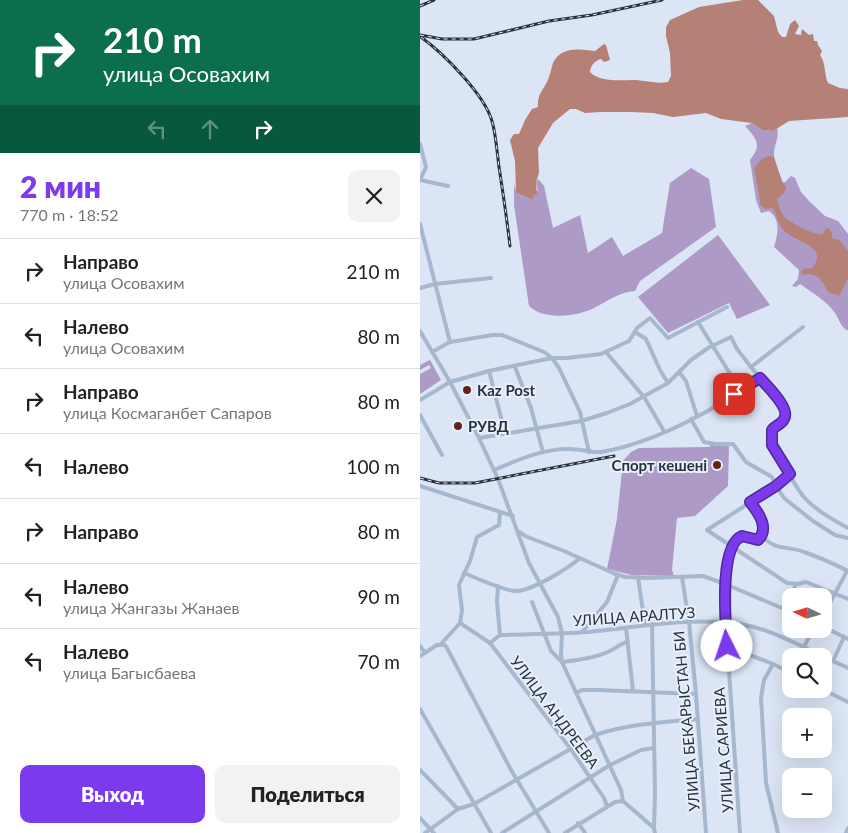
<!DOCTYPE html>
<html lang="ru">
<head>
<meta charset="utf-8">
<style>
	:root { --surface:#fff; --page:#f2f2f2; --text:#222; --muted:#767676; --line:#e0e0e0; --accent:#7c3aed }
	body { margin:0; font-family:Lato,sans-serif; background:var(--page); color:var(--text); height:100vh; display:flex; flex-direction:column; font-size:19px; white-space:nowrap }
	* { box-sizing:border-box; margin:0 }
	p { font-size:16px; color:var(--muted) }
	.icon { flex:none; width:28px; height:28px; fill:none; stroke:currentColor; stroke-width:2; stroke-linecap:round; stroke-linejoin:round }
	.map { position:relative; flex:1; overflow:hidden }
	.side { display:flex; flex-direction:column; background:var(--surface); width:420px }
	.side>* { flex:none }
	.banner { background:#0b6e4f; color:#fff; overflow:hidden }
	.needle { width:32px; rotate:275deg }
	.tools { position:absolute; left:362px; top:588px; display:grid; gap:10px }
	.tools a { display:grid; place-items:center; width:50px; height:50px; border-radius:10px; background:var(--surface); box-shadow:0 5px 20px #0002; font-size:25px }
	.pin { position:absolute; display:grid; place-items:center; width:42px; height:42px; color:#fff; margin:-21px; border-radius:10px; box-shadow:0 2px 8px #0006 }
	.me { position:absolute; width:55px; margin:-28px; rotate:356deg; stroke-linejoin:round; filter:drop-shadow(0 0 4px #0008) }
	.turn { display:flex; align-items:center; gap:18px; height:105px; padding:0 20px; font-size:22px }
	.turn .icon { width:65px; height:65px; stroke-width:2.5 }
	.turn b { display:block; font-size:35px; line-height:42px }
	.lanes { display:flex; align-items:center; height:48px; padding:0 20px; background:#0003; justify-content:center; gap:25px; direction:ltr }
	.lanes .off { opacity:.35 }
	.round { display:grid; place-items:center; flex:none; width:52px; height:52px; border-radius:10px; background:var(--page) }
	.overview { display:flex; align-items:center; justify-content:space-between; height:85px; padding:0 20px }
	h1 { font-size:30px; font-weight:800; line-height:38px; color:var(--accent) }
	.action { display:flex; gap:10px; margin-top:auto; padding:10px 20px }
	.action a { flex:1; height:58px; border-radius:10px; background:var(--accent); color:#fff; font-size:20px; font-weight:800; line-height:58px; text-align:center }
	.action a+a { background:var(--page); color:var(--text) }
	ul { padding:0; list-style:none }
	li { display:flex; align-items:center; gap:15px; height:65px; padding:0 20px; border-top:1px solid var(--line) }
	li div { flex:1 }
	li b { display:block; font-size:19px }
	li em { font-style:normal }
	main { display:flex; flex:1; min-height:0 }
	.map>svg:first-child { display:block }
	.green { fill:#ad9ac6 }
	.water { fill:#b58177 }
	.lines { fill:none; stroke-linecap:round; stroke-linejoin:round }
	.minor { stroke:#a6b7ce; stroke-width:4 }
	.rail-casing { stroke:#28323a; stroke-width:3 }
	.rail { stroke:#e9effc; stroke-width:1; stroke-dasharray:4; stroke-linecap:butt }
	.route-casing { stroke:#51269a; stroke-width:12 }
	.route { stroke:#7c3aed; stroke-width:9 }
	.poi-dot { fill:#602518; stroke:#e9effc; stroke-width:2 }
	.labels { text-anchor:middle; dominant-baseline:central; stroke-width:4; stroke-linejoin:round; paint-order:stroke }
	.poi-label { font-size:15px; font-weight:bold; fill:#28323a; stroke:#e9effc; text-anchor:start }
	.street-label { font-size:15px; fill:#28323a; stroke:#e9effc }
</style>
</head>
<body>
<main>
<section class="side">
<div class="banner">
<div class="turn"><svg class="icon" aria-label="right" viewBox="0 0 24 24"><path d="M7 20v-9h11M14 6l5 5-5 5"/></svg><div><b>210 m</b>улица Осовахим</div></div>
<div class="lanes"><svg class="icon off" aria-label="left" viewBox="0 0 24 24"><path d="M17 20v-9H6M10 6l-5 5 5 5"/></svg><svg class="icon off" aria-label="ahead" viewBox="0 0 24 24"><path d="M12 20V5M6 11l6-6 6 6"/></svg><svg class="icon" aria-label="right" viewBox="0 0 24 24"><path d="M7 20v-9h11M14 6l5 5-5 5"/></svg></div>
</div>
<div class="overview"><div><h1>2 мин</h1><p>770 m · 18:52</p></div><a class="round"><svg class="icon" aria-label="close" viewBox="0 0 24 24"><path d="M6 6l12 12M18 6L6 18"/></svg></a></div>
<ul>
<li><svg class="icon" aria-label="right" viewBox="0 0 24 24"><path d="M7 20v-9h11M14 6l5 5-5 5"/></svg><div><b>Направо</b><p>улица Осовахим</p></div><em>210 m</em></li>
<li><svg class="icon" aria-label="left" viewBox="0 0 24 24"><path d="M17 20v-9H6M10 6l-5 5 5 5"/></svg><div><b>Налево</b><p>улица Осовахим</p></div><em>80 m</em></li>
<li><svg class="icon" aria-label="right" viewBox="0 0 24 24"><path d="M7 20v-9h11M14 6l5 5-5 5"/></svg><div><b>Направо</b><p>улица Космаганбет Сапаров</p></div><em>80 m</em></li>
<li><svg class="icon" aria-label="left" viewBox="0 0 24 24"><path d="M17 20v-9H6M10 6l-5 5 5 5"/></svg><div><b>Налево</b></div><em>100 m</em></li>
<li><svg class="icon" aria-label="right" viewBox="0 0 24 24"><path d="M7 20v-9h11M14 6l5 5-5 5"/></svg><div><b>Направо</b></div><em>80 m</em></li>
<li><svg class="icon" aria-label="left" viewBox="0 0 24 24"><path d="M17 20v-9H6M10 6l-5 5 5 5"/></svg><div><b>Налево</b><p>улица Жангазы Жанаев</p></div><em>90 m</em></li>
<li><svg class="icon" aria-label="left" viewBox="0 0 24 24"><path d="M17 20v-9H6M10 6l-5 5 5 5"/></svg><div><b>Налево</b><p>улица Багысбаева</p></div><em>70 m</em></li>
</ul>
<div class="action"><a>Выход</a><a>Поделиться</a></div>
</section>
<div class="map">
<svg width="428" height="833" viewBox="0 0 428 833">
	<rect width="100%" height="100%" fill="#dce5f5"/>
	<!-- green -->
	<g class="green">
		<path d="M332 123 342 130 353 131 357 128C360 138 353 146 354 157 355 165 360 174 362 181L364 183 371 176 375 178 381 192 389 201 405 216 418 221 428 234V330H426C420 325 419 319 415 313 407 301 391 292 380 284L376 287 372 286 378 279 379 270 354 247C358 235 361 219 349 211L341 213 336 200 330 160C342 145 337 139 325 126Z"/>
		<path d="M271 168 289 179 296 227 220 281 215 291C199 292 186 302 172 309 153 317 124 320 109 306L94 205V184C97 197 102 197 114 195L118 190 116 182 118 179 124 186 133 228 160 215 168 253 192 237 203 256 242 233 250 183Z"/>
		<polygon points="298,235 350,305 317,319 309,303 248,333 218,297"/>
		<polygon points="10,360 21,380 0,394 0,374 11,368 9,365 0,370 0,365"/>
		<polygon points="292,444 309,445 308,486 275,516 257,518 252,570 254,576 212,575 187,569 197,519 203,461 211,452 219,448 289,447"/>
	</g>
	<!-- water -->
	<g class="water">
		<path d="M323 0H338L354 16 358 32 362 37H366L370 24 375 20 379 26 375 34 381 35 382 29 389 35 393 34 394 41H397L398 45 402 51 400 55C406 63 404 74 408 83L420 88 428 89V117L369 121 353 131 342 130 332 123 301 119 286 113 253 117 233 113 211 112H181L165 113 156 109H150L133 123 118 148 119 173 116 182 117 194 114 195 112 200C107 195 101 197 96 192L95 161 90 140 94 134H99L105 120 112 109 118 107C117 96 122 91 127 82 130 76 131 69 133 63 141 46 160 49 175 51L184 44 186 45 190 60 184 62 181 59C174 61 171 65 170 72 180 83 203 80 216 80 227 81 238 84 248 82L251 76 250 53 246 36V27L250 20 279 7Z"/>
		<path d="M349 156 354 157 362 181 366 187 364 193 357 199C358 204 360 210 363 215 368 222 395 236 403 234L406 228H408L412 233V238L419 240 428 251V278L419 296 408 292C402 281 398 271 383 275L381 272 383 269 392 268C409 247 379 243 367 233 358 227 358 217 353 208L346 209 341 206 334 168 342 159Z"/>
	</g>
	<g class="lines">
		<!-- minor -->
		<g class="minor">
			<polyline points="0,144 6,167 0,180"/>
			<polyline points="0,180 28,186"/>
			<polyline points="0,224 30,342"/>
			<polyline points="0,288 15,284 71,278"/>
			<polyline points="278,322 320,390"/>
			<polyline points="0,331 30,382 59,438 78,479 109,563 138,617 142,633 141,654 142,662 201,790 203,801 234,828"/>
			<polyline points="215,332 226,339 240,370 248,383"/>
			<polyline points="12,352 30,342 73,335 82,335 124,352 132,358 139,368 160,412 169,452"/>
			<polyline points="186,352 224,397 244,431"/>
			<polyline points="95,367 111,408 123,452"/>
			<polyline points="331,367 383,327"/>
			<polyline points="69,371 85,433"/>
			<polyline points="259,372 266,381 277,416"/>
			<polyline points="0,400 30,382 69,371 132,358 147,358 181,354 209,341 217,328 230,318 248,338 307,307"/>
			<polyline points="0,415 22,455"/>
			<polyline points="271,419 284,442 295,444 313,444 326,462 352,477 356,486 364,498 393,521 415,535 428,538"/>
			<path d="M59 438 161 421 187 413 210 404 248 383 271 360 288 348 311 337 317 349 331 367 362 404 365 414V419L352 430V445C362 460 372 482 383 496 395 510 412 519 428 528"/>
			<path d="M74 470C98 460 124 448 151 449 161 449 171 453 181 452 235 443 296 409 340 378"/>
			<polyline points="370,474 356,486 287,530 367,583 378,584 386,582 428,599"/>
			<polyline points="0,486 93,516"/>
			<polyline points="100,532 105,536 144,551 193,573 205,577 228,578 283,576 305,584 371,612"/>
			<path d="M342 536C357 552 366 545 384 552 399 557 414 564 428 571"/>
			<path d="M44 573C56 578 82 590 95 591 110 592 149 568 160 558"/>
			<polyline points="218,577 225,625"/>
			<polyline points="262,577 269,622 276,694 286,833"/>
			<polyline points="78,586 77,602 80,635"/>
			<polyline points="374,596 375,584"/>
			<path d="M112 602 131 651 142 662C158 660 175 658 190 651 197 648 200 643 208 642"/>
			<polyline points="404,614 427,571"/>
			<polyline points="40,623 42,610 39,585 50,561 57,537 79,525 80,512"/>
			<polyline points="232,624 235,793 234,828 235,833"/>
			<polyline points="404,627 428,639"/>
			<polyline points="206,628 213,691"/>
			<polyline points="162,632 187,602 198,575"/>
			<path d="M80 635C109 634 139 634 168 632 220 627 274 616 325 625 352 630 378 645 403 656"/>
			<polyline points="70,643 80,635"/>
			<polyline points="21,644 40,623 70,643 150,748 184,798 187,806"/>
			<polyline points="0,646 5,653"/>
			<polyline points="307,646 353,664 371,673"/>
			<polyline points="384,647 393,629"/>
			<polyline points="0,656 17,645 25,645 27,648 91,770 129,833"/>
			<polyline points="404,657 428,668"/>
			<polyline points="413,661 424,637"/>
			<polyline points="353,664 344,680 341,698 346,783 358,833"/>
			<polyline points="402,689 428,702"/>
			<polyline points="156,693 162,690 178,690 276,694"/>
			<polyline points="0,709 71,833"/>
			<polyline points="0,770 38,809"/>
			<polyline points="0,818 14,833"/>
			<polyline points="158,823 165,833"/>
			<path d="M5 833 38 809 54 804 175 735C208 724 244 722 278 719"/>
			<polyline points="82,833 190,765 221,750 234,748"/>
			<polyline points="145,833 195,802 203,801"/>
			<polyline points="320,833 304,596 306,575 315,541 322,536 338,540 343,530 338,512 330,502"/>
			<polyline points="426,833 428,828"/>
		</g>
		<defs>
			<g id="rail">
				<polyline points="0,6 14,0"/>
				<polyline points="0,35 22,39 54,39 129,21 172,15 242,0"/>
				<path d="M1 37C24 54 64 94 72 121 76 135 77 152 79 167 83 193 87 220 90 246"/>
				<polyline points="0,478 19,483 55,483 194,456"/>
			</g>
		</defs>
		<!-- rail casing -->
		<use href="#rail" class="rail-casing"/>
		<!-- rail -->
		<use href="#rail" class="rail"/>
	</g>
	<g class="lines">
		<defs>
			<path id="route" d="M307 646C306 625 298 546 322 536L338 540C350 528 338 512 330 502L356 486 370 474 352 445V430C355 426 362 424 364 419 371 409 347 386 340 378L314 394"/>
		</defs>
		<!-- route casing -->
		<use href="#route" class="route-casing"/>
		<!-- route -->
		<use href="#route" class="route"/>
	</g>
	<!-- markers -->
	<g class="poi-dot">
		<circle cx="47" cy="390" r="5"/>
		<circle cx="38" cy="426" r="5"/>
		<circle cx="297" cy="465" r="5"/>
	</g>
	<g class="labels">
		<!-- poi labels -->
		<g class="poi-label">
			<text x="57" y="390">Kaz Post</text>
			<text x="48" y="426">РУВД</text>
			<text x="287" y="465" text-anchor="end">Спорт кешені</text>
		</g>
		<!-- street labels -->
		<g class="street-label">
			<text transform="translate(214 616) rotate(-4)">УЛИЦА АРАЛТУЗ</text>
			<text transform="translate(135 712) rotate(53)">УЛИЦА АНДРЕЕВА</text>
			<text transform="translate(266 721) rotate(-95)">УЛИЦА БЕКАРЫСТАН БИ</text>
			<text transform="translate(303 750) rotate(-94)">УЛИЦА САРИЕВА</text>
		</g>
	</g>
</svg>
<div class="tools">
<a><svg class="needle" viewBox="-14 -14 28 28"><path d="M0-13l5 13h-10z" fill="#e53935"/><path d="M0 13l5-13h-10z" fill="#767676"/></svg></a>
<a><svg class="icon" aria-label="search" viewBox="0 0 24 24"><circle cx="10" cy="10" r="6"/><path d="M15 15l6 6"/></svg></a>
<a>+</a>
<a>−</a>
</div>
<div class="pin" style="left:314px;top:394px;background:#d93025"><svg class="icon" aria-label="arrive" viewBox="0 0 24 24"><path d="M6 21V4h12l-3 4 3 4H6"/></svg></div>
<svg class="me" style="left:307px;top:646px" viewBox="-20 -20 40 40"><circle r="19" fill="#fff"/><path d="M0-13L10 11 0 6-10 11z" fill="#7c3aed"/></svg>
</div>
</main>
</body>
</html>
